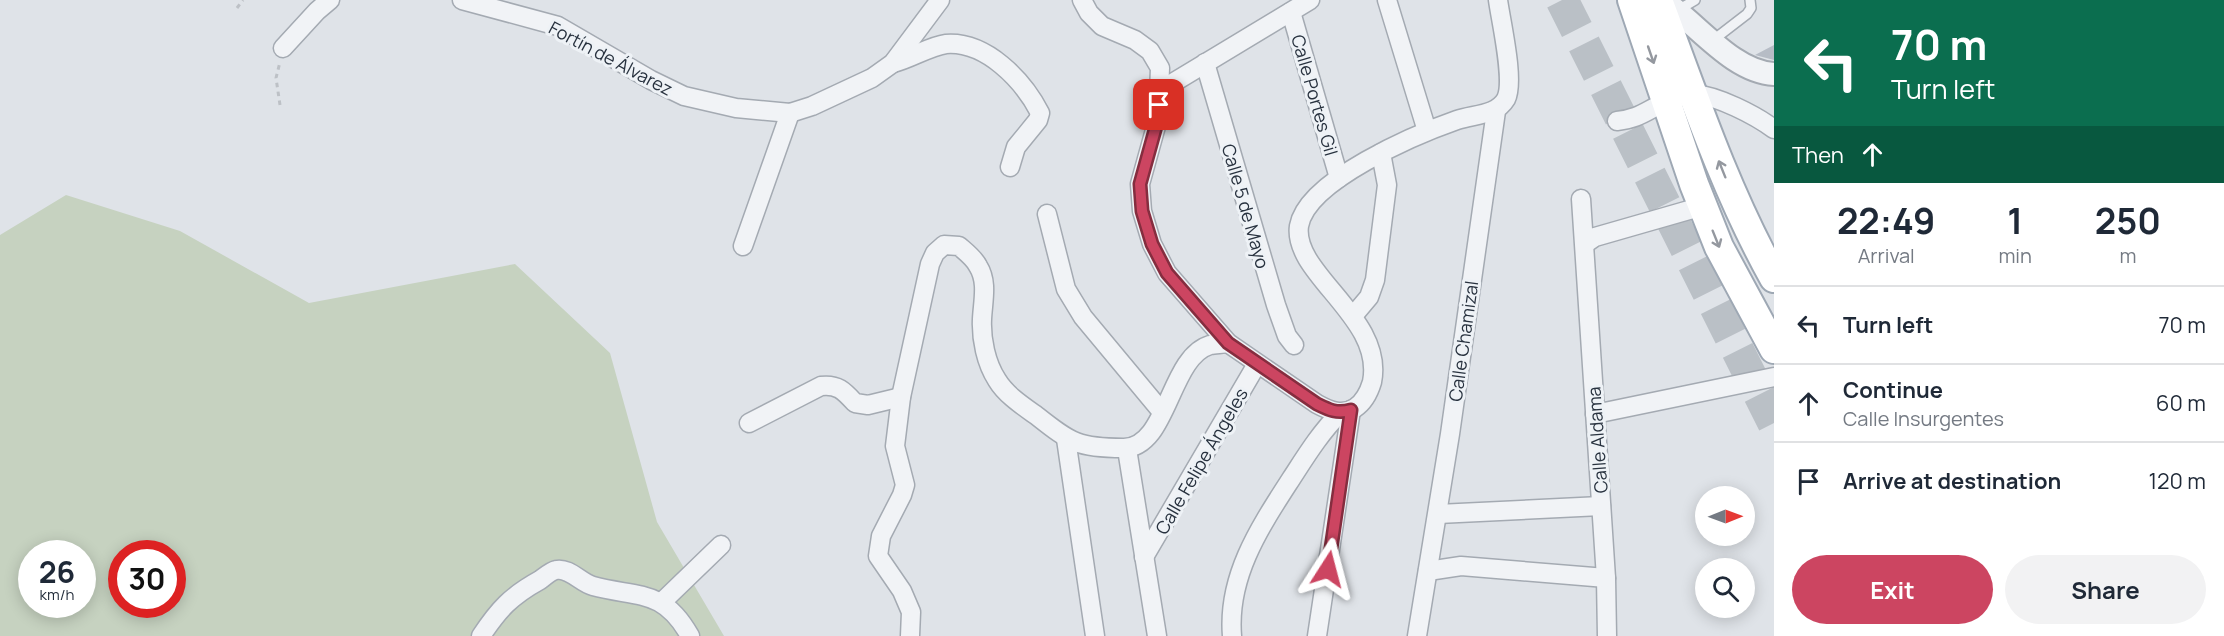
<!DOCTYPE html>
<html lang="en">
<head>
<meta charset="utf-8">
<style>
	:root { --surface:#fff; --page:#f2f2f3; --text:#1f2937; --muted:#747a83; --line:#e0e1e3; --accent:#cc4561 }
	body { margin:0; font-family:Manrope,sans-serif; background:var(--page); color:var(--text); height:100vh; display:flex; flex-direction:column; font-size:22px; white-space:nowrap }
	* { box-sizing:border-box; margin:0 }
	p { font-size:20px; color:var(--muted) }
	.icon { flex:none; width:33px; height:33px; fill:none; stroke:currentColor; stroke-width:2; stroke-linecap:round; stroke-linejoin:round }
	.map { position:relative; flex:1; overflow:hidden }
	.side { display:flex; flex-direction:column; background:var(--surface); width:450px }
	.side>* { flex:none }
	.guide { background:#0b6e4f; color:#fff; overflow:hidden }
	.needle { width:39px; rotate:89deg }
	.fabs { position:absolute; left:1695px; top:486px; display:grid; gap:12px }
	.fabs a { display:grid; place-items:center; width:60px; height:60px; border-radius:50%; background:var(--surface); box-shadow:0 3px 15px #0003; font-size:30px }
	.speed { position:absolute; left:18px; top:540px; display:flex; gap:12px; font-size:30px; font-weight:700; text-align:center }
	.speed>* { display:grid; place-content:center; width:78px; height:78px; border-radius:50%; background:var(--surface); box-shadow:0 3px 15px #0003; line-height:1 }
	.speed small { font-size:15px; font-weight:400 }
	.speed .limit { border:9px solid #d22; background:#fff; color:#111 }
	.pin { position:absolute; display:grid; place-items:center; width:51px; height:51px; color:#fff; margin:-26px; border-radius:12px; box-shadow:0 3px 9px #0006 }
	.me { position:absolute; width:66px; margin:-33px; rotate:9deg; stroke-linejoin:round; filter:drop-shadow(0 0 4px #0008) }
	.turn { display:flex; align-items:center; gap:21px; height:126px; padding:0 18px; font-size:27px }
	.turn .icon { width:78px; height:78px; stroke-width:2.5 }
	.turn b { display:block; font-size:42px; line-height:51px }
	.then { display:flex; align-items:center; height:57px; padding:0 18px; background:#0003; gap:12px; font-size:22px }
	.eta { display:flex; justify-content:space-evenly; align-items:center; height:102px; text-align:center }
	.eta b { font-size:36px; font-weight:700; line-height:42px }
	.primary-button { display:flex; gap:12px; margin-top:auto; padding:12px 18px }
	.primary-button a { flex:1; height:69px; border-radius:36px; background:var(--accent); color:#fff; font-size:24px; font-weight:700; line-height:69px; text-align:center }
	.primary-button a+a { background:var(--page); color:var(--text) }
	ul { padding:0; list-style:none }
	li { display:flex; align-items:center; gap:18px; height:78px; padding:0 18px; border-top:2px solid var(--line) }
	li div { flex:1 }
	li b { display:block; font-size:22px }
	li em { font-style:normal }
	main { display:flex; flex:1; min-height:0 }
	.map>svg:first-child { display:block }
	.green { fill:#c6d2c0; fill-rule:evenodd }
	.building { fill:#b6bcc5 }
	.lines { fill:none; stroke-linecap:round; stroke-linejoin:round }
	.motorway-tunnel { stroke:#bac0c6; stroke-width:33; stroke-dasharray:33 16; stroke-linecap:butt }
	.service-casing { stroke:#a4aab2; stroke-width:12 }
	.minor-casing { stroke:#a4aab2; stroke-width:21 }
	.tertiary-casing { stroke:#a4aab2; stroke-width:26 }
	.primary-casing { stroke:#9ea8b4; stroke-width:32 }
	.path { stroke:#bdc1c6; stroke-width:3; stroke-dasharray:4.5 4.5; stroke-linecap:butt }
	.service { stroke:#f1f3f6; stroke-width:9 }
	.minor { stroke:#f1f3f6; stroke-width:18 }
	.tertiary { stroke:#f1f3f6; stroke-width:22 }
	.primary { stroke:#fff; stroke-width:28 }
	.oneway { stroke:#94989f }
	.route-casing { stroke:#852d3f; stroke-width:15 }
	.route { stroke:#cc4561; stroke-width:10 }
	.labels { text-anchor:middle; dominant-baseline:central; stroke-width:6; stroke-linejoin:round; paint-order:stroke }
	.street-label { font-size:18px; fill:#28323f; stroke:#eef2f6 }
</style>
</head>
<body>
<main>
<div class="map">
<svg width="1774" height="636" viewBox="0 0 1774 636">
	<rect width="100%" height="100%" fill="#dfe3e8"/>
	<!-- green -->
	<path class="green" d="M66 195 180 231 309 303 515 264 610 353 657 522 724 636H0V235ZM32 554H82V604H32ZM122 554H172V604H122Z"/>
	<!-- building -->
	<polygon class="building" points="1774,45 1774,60 1755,55"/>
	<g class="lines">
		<!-- motorway-tunnel -->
		<polyline class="motorway-tunnel" points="1562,0 1774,423"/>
		<defs>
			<g id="service">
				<polyline points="1678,10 1695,0"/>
				<polyline points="1712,41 1747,14 1751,8 1750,0"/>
			</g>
			<g id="minor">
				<polyline points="462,0 558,26 651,80 684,96 736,108 790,113 812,106 872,78 893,63 940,0"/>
				<path d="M1082 0 1089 13 1102 26 1135 40 1150 51 1160 68 1158 119 1140 184 1142 211 1152 244 1167 273 1228 343 1317 404C1330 411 1342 416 1355 408 1364 402 1369 392 1372 382 1385 318 1292 274 1299 226 1307 180 1417 134 1457 120 1474 114 1496 116 1506 99 1515 81 1501 22 1498 0"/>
				<polyline points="1387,0 1427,131"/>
				<polyline points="1291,12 1339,178"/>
				<polyline points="283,48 317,11 330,0"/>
				<path d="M893 63C910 59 930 46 946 44 986 41 1023 80 1040 113L1038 120 1016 147 1010 167"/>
				<polyline points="1205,63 1276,305 1287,336 1294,345"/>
				<polyline points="1161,90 1310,0"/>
				<path d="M1617 121C1642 118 1646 110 1668 101 1675 98 1687 93 1694 94 1718 96 1755 115 1774 129"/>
				<polyline points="1581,199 1606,578 1607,636"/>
				<polyline points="1047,214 1066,289 1083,317 1162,412"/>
				<polyline points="1585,244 1595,237 1703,206"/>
				<polyline points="743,246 790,113"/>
				<polyline points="1353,316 1369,297 1375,280 1387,185 1381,153"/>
				<polyline points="1595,414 1774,377"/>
				<path d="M749 423 821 386C838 384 844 391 855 403L868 405 901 397"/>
				<polyline points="1066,439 1095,636"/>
				<polyline points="1127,449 1157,636"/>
				<polyline points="1438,514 1601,506"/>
				<polyline points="1144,557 1257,364"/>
				<polyline points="1428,571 1461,566 1606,578"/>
				<polyline points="662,602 721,545"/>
				<path d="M481 636C499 609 511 596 540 580 544 577 551 571 556 570 569 567 581 583 593 586 638 598 663 588 690 636"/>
				<path d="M910 636 911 612 902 591 878 556 881 536 902 495 905 485 895 446 901 397 930 264 935 253 944 245 959 246C966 252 974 258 978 266 988 282 983 300 982 319 981 339 986 363 997 380 1006 395 1023 406 1037 416 1071 443 1079 448 1123 448 1168 449 1169 357 1210 345 1215 344 1222 344 1228 343"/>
				<path d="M1232 636C1227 576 1260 527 1291 479 1306 456 1320 433 1340 413"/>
				<polyline points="1317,636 1351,410"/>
				<polyline points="1417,636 1450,434 1496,111"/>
			</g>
			<path id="tertiary" d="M1662 0C1696 22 1732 72 1774 74"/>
			<g id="primary">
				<polyline points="1632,0 1694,184 1719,247 1774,349"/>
				<path d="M1658 0C1693 94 1725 190 1774 278"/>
			</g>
		</defs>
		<!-- service casing -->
		<use href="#service" class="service-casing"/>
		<!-- minor casing -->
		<use href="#minor" class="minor-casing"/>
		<!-- tertiary casing -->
		<use href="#tertiary" class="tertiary-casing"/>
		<!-- primary casing -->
		<use href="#primary" class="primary-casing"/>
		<!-- path -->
		<g class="path">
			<polyline points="237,8 243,0"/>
			<polyline points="280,105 276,78 280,62"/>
		</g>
		<!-- service -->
		<use href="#service" class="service"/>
		<!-- minor -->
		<use href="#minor" class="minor"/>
		<!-- tertiary -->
		<use href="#tertiary" class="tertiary"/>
		<!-- primary -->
		<use href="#primary" class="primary"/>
	</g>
	<!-- one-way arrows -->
	<defs><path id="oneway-shaft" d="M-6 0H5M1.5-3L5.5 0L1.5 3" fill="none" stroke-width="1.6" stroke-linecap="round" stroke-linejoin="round" transform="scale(1.5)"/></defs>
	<g class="oneway">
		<use href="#oneway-shaft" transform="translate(1651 55) rotate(71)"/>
		<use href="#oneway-shaft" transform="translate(1722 169) rotate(-112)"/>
		<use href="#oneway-shaft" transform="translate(1716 239) rotate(68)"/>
	</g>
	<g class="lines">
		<defs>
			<path id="route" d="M1159 105 1158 119 1140 184 1142 211 1152 244 1167 273 1228 343 1317 404C1329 410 1337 414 1351 410L1328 569"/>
		</defs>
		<!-- route casing -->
		<use href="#route" class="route-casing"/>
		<!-- route -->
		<use href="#route" class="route"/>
	</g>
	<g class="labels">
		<!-- street labels -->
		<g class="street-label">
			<text transform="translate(611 58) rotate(28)">Fortín de Álvarez</text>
			<text transform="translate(1315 95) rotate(74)">Calle Portes Gil</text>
			<text transform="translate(1246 206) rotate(74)">Calle 5 de Mayo</text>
			<text transform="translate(1463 341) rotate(-82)">Calle Chamizal</text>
			<text transform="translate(1597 440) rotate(-94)">Calle Aldama</text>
			<text transform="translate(1201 461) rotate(-60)">Calle Felipe Ángeles</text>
		</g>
	</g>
</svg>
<div class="fabs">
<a><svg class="needle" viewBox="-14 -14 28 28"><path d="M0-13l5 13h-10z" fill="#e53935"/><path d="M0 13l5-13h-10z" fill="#747a83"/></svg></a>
<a><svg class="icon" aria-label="search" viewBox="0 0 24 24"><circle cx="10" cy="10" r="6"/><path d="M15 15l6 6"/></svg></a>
</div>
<div class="speed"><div>26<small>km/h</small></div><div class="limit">30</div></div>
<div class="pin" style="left:1159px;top:105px;background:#d93025"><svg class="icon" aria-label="arrive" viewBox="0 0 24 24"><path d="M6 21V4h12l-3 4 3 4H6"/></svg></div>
<svg class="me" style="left:1328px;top:569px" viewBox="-20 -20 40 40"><path d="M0-17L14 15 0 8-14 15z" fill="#cc4561" stroke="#fff" stroke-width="4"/></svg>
</div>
<section class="side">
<div class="guide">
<div class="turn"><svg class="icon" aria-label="left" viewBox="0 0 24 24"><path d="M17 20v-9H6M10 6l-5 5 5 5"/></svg><div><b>70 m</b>Turn left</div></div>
<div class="then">Then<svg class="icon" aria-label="ahead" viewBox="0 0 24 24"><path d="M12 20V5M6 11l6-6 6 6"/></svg></div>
</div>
<div class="eta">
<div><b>22:49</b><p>Arrival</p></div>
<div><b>1</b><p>min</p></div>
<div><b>250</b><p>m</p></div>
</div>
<ul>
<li><svg class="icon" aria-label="left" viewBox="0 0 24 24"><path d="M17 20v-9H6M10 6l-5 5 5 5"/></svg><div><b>Turn left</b></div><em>70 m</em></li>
<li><svg class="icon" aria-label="ahead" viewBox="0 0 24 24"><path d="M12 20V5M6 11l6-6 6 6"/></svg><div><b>Continue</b><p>Calle Insurgentes</p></div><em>60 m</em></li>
<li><svg class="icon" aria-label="arrive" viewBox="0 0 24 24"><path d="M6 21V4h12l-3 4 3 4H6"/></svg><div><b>Arrive at destination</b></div><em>120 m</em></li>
</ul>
<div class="primary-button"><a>Exit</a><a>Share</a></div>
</section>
</main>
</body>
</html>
